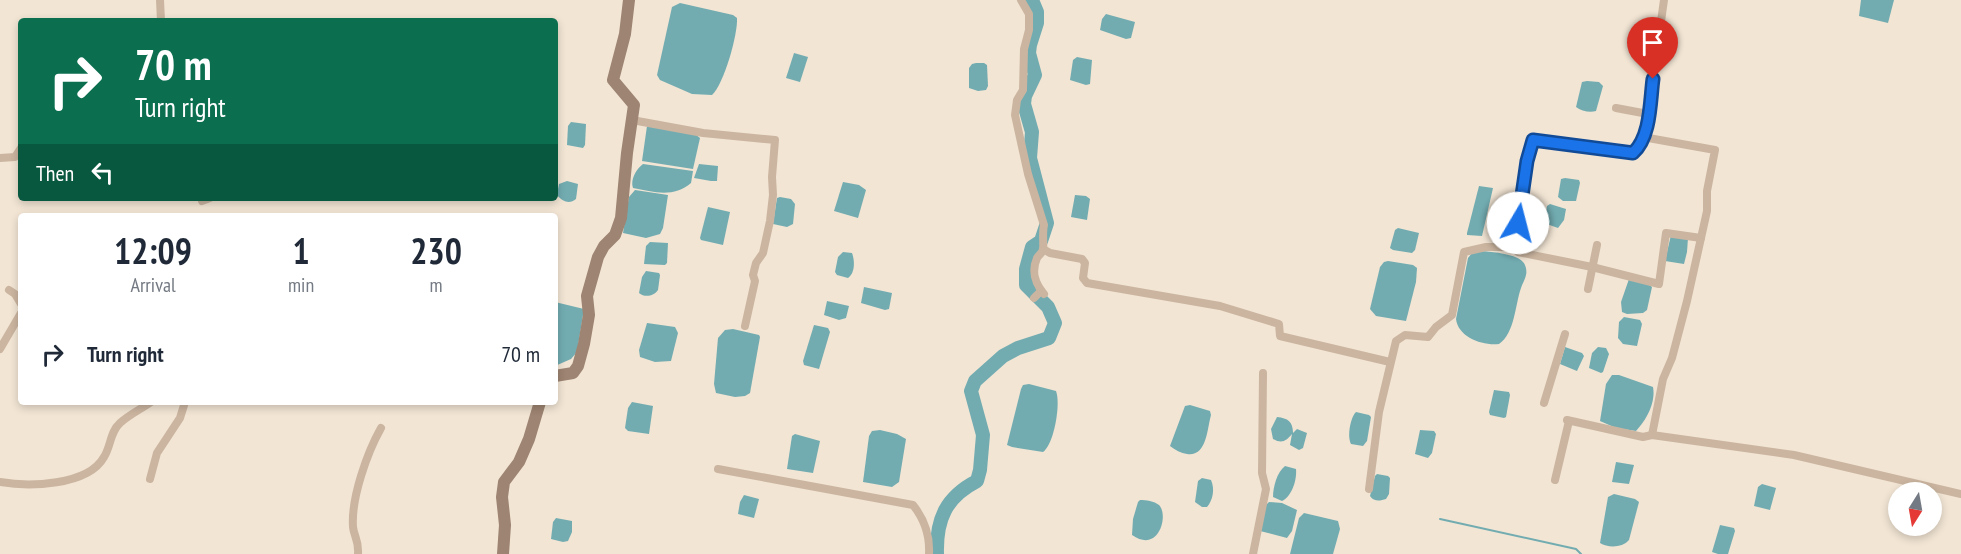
<!DOCTYPE html>
<html lang="en">
<head>
<meta charset="utf-8">
<style>
	:root { --surface:#fff; --page:#f2f2f3; --text:#1f2937; --muted:#747a83 }
	body { margin:0; font-family:"PT Sans Narrow",sans-serif; background:var(--page); color:var(--text); height:100vh; display:flex; flex-direction:column; font-size:22px; white-space:nowrap }
	* { box-sizing:border-box; margin:0 }
	p { font-size:20px; color:var(--muted) }
	.icon { flex:none; width:33px; height:33px; fill:none; stroke:currentColor; stroke-width:2; stroke-linecap:round; stroke-linejoin:round }
	.map { position:relative; flex:1; overflow:hidden }
	.side { position:absolute; left:18px; top:213px; width:540px; height:192px; display:flex; flex-direction:column; background:var(--surface); border-radius:6px; box-shadow:0 3px 9px #0003 }
	.side>* { flex:none }
	.banner { position:absolute; left:18px; top:18px; width:540px; height:183px; border-radius:6px; box-shadow:0 3px 9px #0003; background:#0b6e4f; color:#fff; overflow:hidden }
	.needle { width:39px; rotate:191deg }
	.controls { position:absolute; left:1888px; top:482px; display:grid; gap:12px }
	.controls a { display:grid; place-items:center; width:54px; height:54px; border-radius:50%; background:var(--surface); box-shadow:0 3px 9px #0003; font-size:30px }
	.pin { position:absolute; display:grid; place-items:center; width:51px; height:51px; color:#fff; margin:-62px -26px; border-radius:50% 50% 50% 0; rotate:-45deg; box-shadow:0 0 6px #0007 }
	.pin .icon { rotate:45deg }
	.me { position:absolute; width:66px; margin:-33px; rotate:8deg; stroke-linejoin:round; filter:drop-shadow(0 0 4px #0008) }
	.turn { display:flex; align-items:center; gap:21px; height:126px; padding:0 18px; font-size:27px }
	.turn .icon { width:78px; height:78px; stroke-width:2.5 }
	.turn b { display:block; font-size:42px; line-height:51px }
	.then { display:flex; align-items:center; height:57px; padding:0 18px; background:#0003; gap:12px; font-size:22px }
	.eta { display:flex; justify-content:space-evenly; align-items:center; height:102px; text-align:center }
	.eta b { font-size:36px; font-weight:700; line-height:42px }
	ul { padding:0; list-style:none }
	li { display:flex; align-items:center; gap:18px; height:78px; padding:0 18px }
	li div { flex:1 }
	li b { display:block; font-size:22px }
	li em { font-style:normal }
	.map>svg:first-child { display:block }
	.water { fill:#72acb1 }
	.lines { fill:none; stroke-linecap:round; stroke-linejoin:round }
	.stream { stroke:#72acb1; stroke-width:2 }
	.river { stroke:#72acb1; stroke-width:14 }
	.street { stroke:#cbb5a0; stroke-width:8 }
	.secondary { stroke:#9e8472; stroke-width:12 }
	.route-casing { stroke:#114b97; stroke-width:15 }
	.route { stroke:#1a73e8; stroke-width:10 }
</style>
</head>
<body>
<div class="map">
<svg width="1961" height="554" viewBox="0 0 1961 554">
	<rect width="100%" height="100%" fill="#f2e5d4"/>
	<!-- water -->
	<g class="water">
		<polygon points="1861,0 1894,0 1888,23 1859,16"/>
		<path d="M680 3 733 15 737 18C738 34 724 84 712 95L692 94 660 80 657 75 672 7Z"/>
		<polygon points="1106,14 1135,22 1131,38 1126,39 1100,30 1102,19"/>
		<polygon points="794,53 808,57 800,82 786,78"/>
		<polygon points="1077,57 1092,60 1090,84 1086,85 1070,80 1073,60"/>
		<polygon points="976,63 984,63 987,65 988,86 986,90 978,91 969,88 969,68 972,64"/>
		<path d="M1587 81 1599 82 1603 86 1596 111C1590 113 1581 111 1576 107L1582 82Z"/>
		<polygon points="571,122 586,124 585,145 583,148 567,145 568,126"/>
		<polygon points="647,126 695,134 700,138 693,169 642,161"/>
		<path d="M643 164 693 171 691 183C674 198 653 192 633 188 630 180 636 169 643 164Z"/>
		<polygon points="699,164 718,166 717,181 711,181 694,178"/>
		<polygon points="1565,178 1579,180 1580,183 1576,201 1563,201 1558,197 1561,179"/>
		<path d="M567 181 578 184 576 199C569 205 562 201 557 195L559 184Z"/>
		<polygon points="843,182 859,185 866,190 858,218 834,211"/>
		<polygon points="1479,186 1493,188 1482,236 1467,235 1467,233"/>
		<polygon points="635,190 668,195 663,228 660,234 646,238 623,233 629,197"/>
		<polygon points="1075,195 1086,196 1090,199 1087,220 1071,217"/>
		<polygon points="780,197 791,199 795,204 793,224 787,227 773,224 777,198"/>
		<polygon points="1550,204 1566,209 1564,220 1558,228 1544,223 1547,206"/>
		<polygon points="708,207 730,212 723,245 701,240 700,238"/>
		<polygon points="1398,228 1419,233 1415,250 1412,253 1393,250 1390,248 1395,230"/>
		<polygon points="1671,235 1688,238 1687,252 1684,264 1665,261"/>
		<polygon points="650,242 668,243 667,263 665,265 644,264 646,246"/>
		<path d="M1478 251C1488 251 1517 254 1523 262 1526 265 1527 271 1526 275 1525 280 1522 284 1521 288 1515 305 1515 333 1499 344 1482 346 1458 337 1456 319L1468 258 1472 253Z"/>
		<path d="M843 252 852 253C855 261 855 273 848 278L837 275 835 272 838 257Z"/>
		<polygon points="1388,261 1413,265 1417,268 1416,282 1406,321 1376,316 1370,309 1380,267 1384,262"/>
		<path d="M646 271 659 273 660 275 658 290C654 296 645 298 639 293L642 277Z"/>
		<polygon points="1629,279 1647,283 1652,287 1647,310 1643,313 1627,314 1622,312 1621,302"/>
		<polygon points="864,287 892,293 889,309 885,310 861,303"/>
		<polygon points="827,301 849,306 846,318 839,320 824,315"/>
		<polygon points="555,302 584,309 577,352 571,359 555,366"/>
		<polygon points="1624,317 1640,320 1642,324 1637,346 1623,344 1618,338 1619,322"/>
		<polygon points="647,323 675,327 678,333 671,361 655,362 640,357 639,350"/>
		<polygon points="814,325 828,328 830,332 819,369 804,365 803,361"/>
		<polygon points="733,329 759,335 760,337 750,393 745,396 735,397 716,393 714,384 718,338 725,330"/>
		<polygon points="1565,347 1582,353 1584,356 1577,371 1560,364"/>
		<polygon points="1598,347 1606,348 1609,354 1603,372 1601,373 1589,368 1592,353"/>
		<path d="M1612 375H1619L1653 387C1656 403 1646 420 1636 431L1616 428 1600 421 1606 384Z"/>
		<path d="M1029 384 1056 391C1061 404 1054 444 1043 452L1012 447 1007 445 1021 389 1023 385Z"/>
		<polygon points="1494,390 1509,392 1510,395 1506,417 1504,418 1490,415 1489,412"/>
		<polygon points="632,402 653,406 649,434 628,431 625,428 628,408"/>
		<path d="M1190 405 1210 411 1211 415C1207 429 1207 457 1187 454 1181 453 1175 450 1170 446L1185 406Z"/>
		<path d="M1356 412 1369 415 1371 417 1367 441 1363 446 1351 444C1347 437 1350 418 1356 412Z"/>
		<path d="M1277 417C1288 418 1293 422 1293 433L1297 429 1307 433 1303 448 1299 450 1290 445 1292 434C1286 441 1282 444 1273 439L1271 429Z"/>
		<polygon points="880,430 897,434 906,439 899,482 892,487 863,482 869,436 872,431"/>
		<polygon points="1420,430 1434,431 1436,434 1432,453 1428,458 1415,454"/>
		<polygon points="795,434 820,441 813,473 787,469 792,436"/>
		<polygon points="1616,462 1634,465 1629,484 1612,482"/>
		<path d="M1285 466 1296 469C1297 480 1292 496 1282 501L1273 497C1273 487 1277 472 1285 466Z"/>
		<path d="M1377 474 1388 476 1390 478 1389 494 1386 499C1380 501 1374 502 1370 496L1375 476Z"/>
		<path d="M1202 478 1211 480C1215 489 1213 500 1207 507H1202L1195 502 1198 481Z"/>
		<polygon points="1762,484 1776,488 1770,510 1754,506 1758,487"/>
		<path d="M1614 494 1635 499 1639 502 1629 540C1622 548 1608 548 1600 543L1608 497Z"/>
		<polygon points="744,495 759,499 754,518 738,514 740,502"/>
		<path d="M1140 500C1146 500 1154 501 1159 505 1169 515 1159 554 1132 535L1133 519 1138 502Z"/>
		<polygon points="1269,502 1282,503 1297,510 1292,531 1287,538 1260,531 1265,506"/>
		<polygon points="1304,513 1338,521 1340,529 1333,554 1290,554 1299,518"/>
		<polygon points="556,518 572,521 572,532 568,541 563,542 551,539 553,522"/>
		<polygon points="1720,525 1734,528 1735,531 1728,554 1718,554 1712,552"/>
	</g>
	<g class="lines">
		<!-- stream -->
		<polyline class="stream" points="1440,519 1576,549 1581,554"/>
		<!-- river -->
		<path class="river" d="M937 554C936 519 946 497 977 481L980 470 983 435 971 391 975 381 1003 356 1018 348 1049 338 1055 323 1048 307 1026 285V269L1032 247 1041 241 1047 223 1030 158 1032 132 1024 104 1025 96 1035 75 1029 53 1030 45 1037 23V12L1032 0"/>
		<!-- street -->
		<g class="street">
			<polyline points="160,0 161,21"/>
			<path d="M1021 0 1029 14V30L1024 49 1023 90 1017 100 1015 115 1028 174 1044 225C1042 233 1044 245 1043 250 1042 253 1039 255 1037 258 1031 272 1035 283 1044 294"/>
			<polyline points="1616,108 1648,114"/>
			<polyline points="632,120 703,133 775,140 772,177 773,195 770,221 763,253 756,263 753,275 755,281 745,326"/>
			<polyline points="1643,137 1715,150 1707,191 1707,211 1687,301 1672,358 1663,379 1652,435"/>
			<polyline points="0,158 15,157 21,148"/>
			<polyline points="202,201 210,198"/>
			<polyline points="1512,247 1518,252 1592,267 1659,284 1666,233 1701,238"/>
			<polyline points="1043,249 1050,253 1082,259 1085,263 1083,278 1087,283 1220,306 1279,324 1280,336 1390,362"/>
			<polyline points="1588,289 1597,245"/>
			<polyline points="9,290 15,294 21,304"/>
			<polyline points="1034,298 1041,291"/>
			<polyline points="0,349 21,313"/>
			<polyline points="1544,403 1565,334"/>
			<polyline points="1567,420 1643,437 1652,435 1794,455 1961,494"/>
			<path d="M718 469 913 505C925 520 930 535 929 554"/>
			<polyline points="150,479 157,453 180,418 185,402"/>
			<polyline points="1555,480 1569,421"/>
			<path d="M0 482C28 487 88 486 104 457 111 446 110 432 120 423 129 415 141 409 151 402"/>
			<path d="M1369 489 1379 412 1396 341 1405 335 1428 337 1436 327 1452 315 1464 252 1486 247H1512C1521 212 1523 175 1533 140L1629 153C1640 151 1643 138 1646 128L1664 0"/>
			<path d="M358 554C359 540 354 537 353 527 351 498 367 453 381 428"/>
			<polyline points="1253,554 1266,489 1262,473 1263,373"/>
		</g>
		<!-- secondary -->
		<g class="secondary">
			<polyline points="555,376 573,373 578,366 584,344 589,315 587,296 598,257 604,246 615,235 621,218 627,153 634,105 613,80 625,34 629,0"/>
			<polyline points="503,554 505,525 502,497 504,482 519,462 529,439 540,402"/>
		</g>
	</g>
	<g class="lines">
		<defs>
			<path id="route" d="M1518 223 1527 161 1533 140 1633 153C1651 137 1650 101 1653 79"/>
		</defs>
		<!-- route casing -->
		<use href="#route" class="route-casing"/>
		<!-- route -->
		<use href="#route" class="route"/>
	</g>
</svg>
<div class="controls">
<a><svg class="needle" viewBox="-14 -14 28 28"><path d="M0-13l5 13h-10z" fill="#e53935"/><path d="M0 13l5-13h-10z" fill="#747a83"/></svg></a>
</div>
<div class="pin" style="left:1653px;top:79px;background:#d93025"><svg class="icon" aria-label="arrive" viewBox="0 0 24 24"><path d="M6 21V4h12l-3 4 3 4H6"/></svg></div>
<svg class="me" style="left:1518px;top:223px" viewBox="-20 -20 40 40"><circle r="19" fill="#fff"/><path d="M0-13L10 11 0 6-10 11z" fill="#1a73e8"/></svg>
<div class="banner">
<div class="turn"><svg class="icon" aria-label="right" viewBox="0 0 24 24"><path d="M7 20v-9h11M14 6l5 5-5 5"/></svg><div><b>70 m</b>Turn right</div></div>
<div class="then">Then<svg class="icon" aria-label="left" viewBox="0 0 24 24"><path d="M17 20v-9H6M10 6l-5 5 5 5"/></svg></div>
</div>
<section class="side">
<div class="eta">
<div><b>12:09</b><p>Arrival</p></div>
<div><b>1</b><p>min</p></div>
<div><b>230</b><p>m</p></div>
</div>
<ul>
<li><svg class="icon" aria-label="right" viewBox="0 0 24 24"><path d="M7 20v-9h11M14 6l5 5-5 5"/></svg><div><b>Turn right</b></div><em>70 m</em></li>
</ul>
</section>
</div>
</body>
</html>
